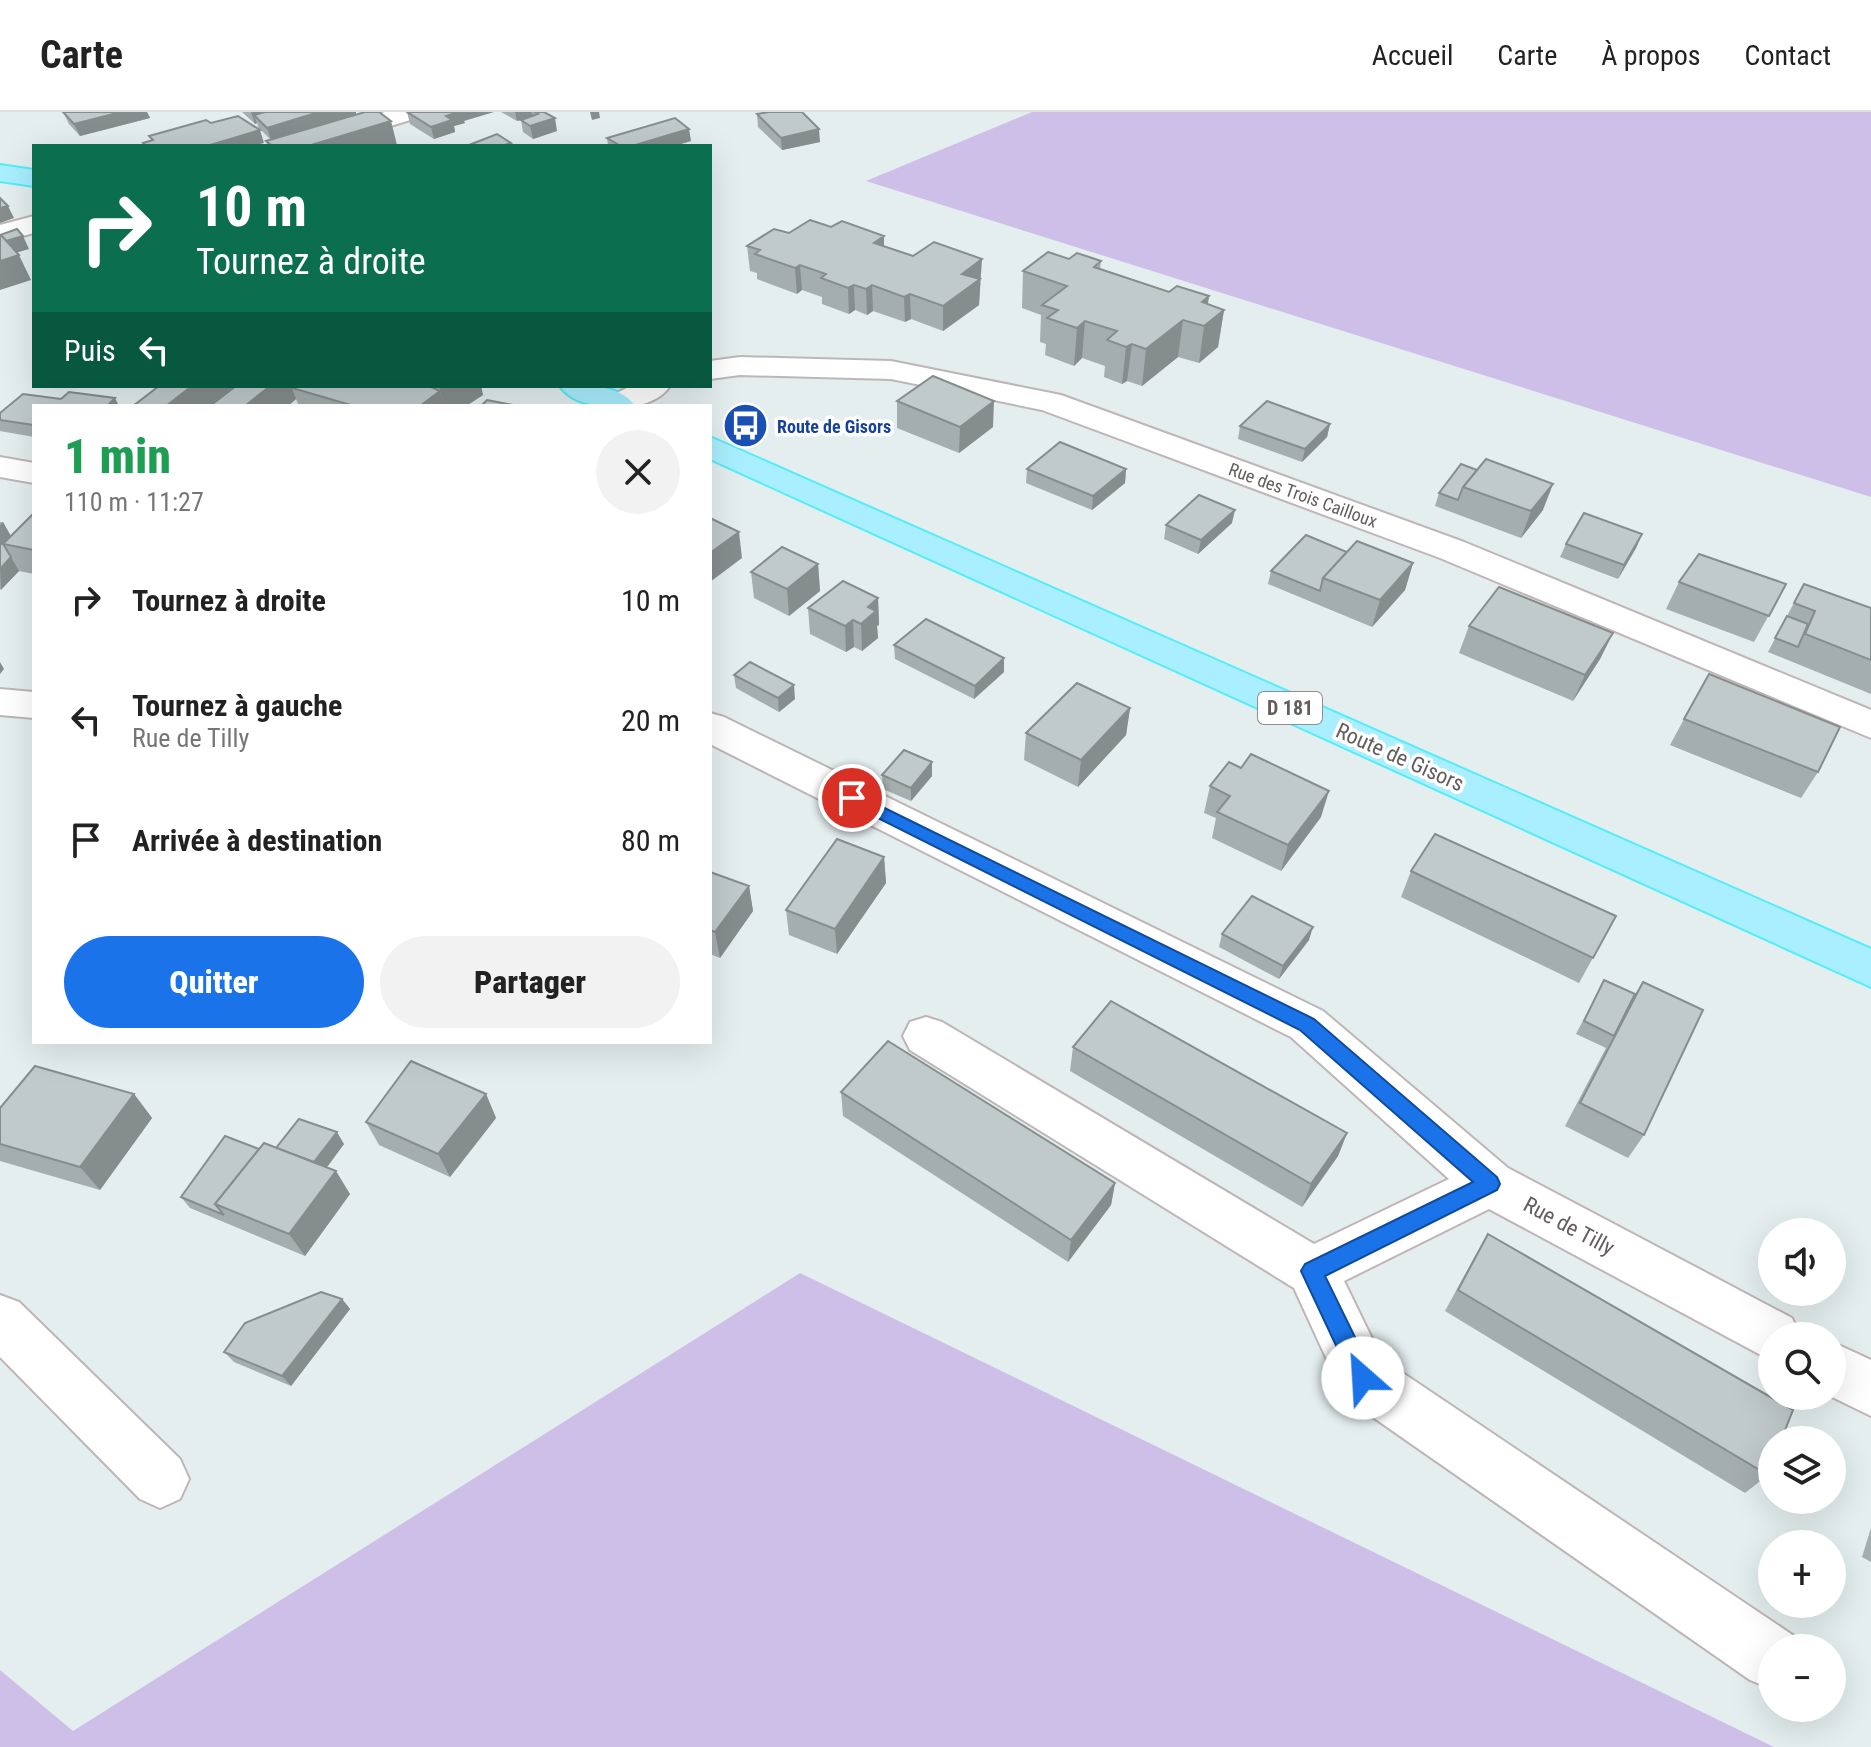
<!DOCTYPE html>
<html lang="fr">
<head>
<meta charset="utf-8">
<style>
	:root { --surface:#fff; --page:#f2f2f2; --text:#222; --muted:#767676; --line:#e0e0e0; --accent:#1a73e8 }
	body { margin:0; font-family:"Roboto Condensed",sans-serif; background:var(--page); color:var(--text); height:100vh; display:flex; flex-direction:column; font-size:30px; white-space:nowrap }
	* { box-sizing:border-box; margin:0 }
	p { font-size:26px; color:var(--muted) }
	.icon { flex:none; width:44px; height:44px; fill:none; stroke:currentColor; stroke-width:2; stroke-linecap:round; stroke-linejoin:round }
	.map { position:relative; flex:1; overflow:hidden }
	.panel { position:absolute; left:32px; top:292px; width:680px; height:640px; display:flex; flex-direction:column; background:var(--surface); border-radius:0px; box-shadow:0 8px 32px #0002 }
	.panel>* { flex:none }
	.banner { position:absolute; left:32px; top:32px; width:680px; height:244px; border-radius:0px; box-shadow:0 8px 32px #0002; background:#0b6e4f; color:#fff; overflow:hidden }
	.buttons { position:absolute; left:1758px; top:1106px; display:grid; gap:16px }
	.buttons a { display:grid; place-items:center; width:88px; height:88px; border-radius:50%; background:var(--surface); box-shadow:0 8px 32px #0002; font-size:40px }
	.pin { position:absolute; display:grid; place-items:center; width:68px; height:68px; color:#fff; margin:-34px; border:4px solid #fff; border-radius:50%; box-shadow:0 2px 8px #0007 }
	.me { position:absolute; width:88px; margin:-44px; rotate:334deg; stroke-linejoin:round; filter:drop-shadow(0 0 6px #0008) }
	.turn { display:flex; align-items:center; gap:28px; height:168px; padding:0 32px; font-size:36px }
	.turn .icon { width:104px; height:104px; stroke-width:2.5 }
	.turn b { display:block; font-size:56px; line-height:68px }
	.then { display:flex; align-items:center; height:76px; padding:0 32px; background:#0003; gap:16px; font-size:30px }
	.round { display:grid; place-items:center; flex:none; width:84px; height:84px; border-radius:42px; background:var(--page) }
	.summary { display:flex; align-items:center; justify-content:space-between; height:136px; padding:0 32px }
	h1 { font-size:48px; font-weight:800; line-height:60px; color:#1e9e55 }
	.primary-button { display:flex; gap:16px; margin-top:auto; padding:16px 32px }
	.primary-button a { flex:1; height:92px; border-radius:48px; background:var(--accent); color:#fff; font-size:32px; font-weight:800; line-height:92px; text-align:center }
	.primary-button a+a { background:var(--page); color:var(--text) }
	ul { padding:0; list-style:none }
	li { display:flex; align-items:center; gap:24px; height:120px; padding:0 32px }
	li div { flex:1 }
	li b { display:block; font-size:30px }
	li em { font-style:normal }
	header { display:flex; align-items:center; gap:48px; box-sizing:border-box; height:112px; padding:0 40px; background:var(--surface); border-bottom:2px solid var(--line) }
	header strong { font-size:38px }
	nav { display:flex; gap:44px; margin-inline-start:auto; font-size:28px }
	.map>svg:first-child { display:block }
	.green { fill:#cdbfe8 }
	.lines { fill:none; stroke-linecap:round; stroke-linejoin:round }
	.minor-casing { stroke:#beb6b6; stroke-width:4 }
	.secondary-casing { stroke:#bfb5b5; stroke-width:4 }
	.primary-casing { stroke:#53edf9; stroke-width:4 }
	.minor { fill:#fff; fill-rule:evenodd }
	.secondary { fill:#fff; fill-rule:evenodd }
	.primary { fill:#a9efff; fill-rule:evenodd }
	.wall { fill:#a5aeae }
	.shaded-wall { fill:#868d8d }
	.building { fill:#c0caca; stroke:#868d8d; stroke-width:2 }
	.route { fill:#1a73e8; stroke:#114b97; stroke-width:2 }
	.labels { text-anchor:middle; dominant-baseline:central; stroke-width:7; stroke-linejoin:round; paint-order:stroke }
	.far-transit-label { font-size:18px; font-weight:bold; fill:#164399; stroke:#fff; text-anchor:start }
	.far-street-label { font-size:18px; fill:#655c5c; stroke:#fff }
	.shield { fill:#fff; stroke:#938d8d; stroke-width:2 }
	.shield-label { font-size:20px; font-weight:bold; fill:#655c5c }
	.street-label { font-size:22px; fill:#655c5c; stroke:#fff }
</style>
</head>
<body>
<header>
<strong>Carte</strong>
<nav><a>Accueil</a><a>Carte</a><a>À propos</a><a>Contact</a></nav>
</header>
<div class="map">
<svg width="1871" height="1635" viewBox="0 0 1871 1635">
	<rect width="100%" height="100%" fill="#e4eeef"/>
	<!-- green -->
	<g class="green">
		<polygon points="1032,0 1871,0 1871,385 866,69"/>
		<polygon points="800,1161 1774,1635 0,1635 0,1558 73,1619"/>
	</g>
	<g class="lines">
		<defs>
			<g id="minor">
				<polygon points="34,104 34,121 0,130 0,113"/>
				<polygon points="740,245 891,249 1061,283 1464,430 1871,598 1871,626 1440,446 1042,298 891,267 740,263 710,267 710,249"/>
				<path d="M631 274H670C656 295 624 297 601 293L606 286Z"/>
				<polygon points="0,345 34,351 34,371 0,365"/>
				<polygon points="0,577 34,580 34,606 0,603"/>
				<polygon points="710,601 724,605 1323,899 1508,1056 1792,1206 1800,1224 1772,1224 1772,1249 1489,1097 1344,1169 1382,1247 1794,1524 1799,1536 1772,1536 1772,1577 1750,1568 1344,1285 1294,1176 910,938 903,924 910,910 926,905 942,910 1314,1132 1449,1067 1291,925 710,632"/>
				<polygon points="0,1183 19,1190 180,1347 189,1367 180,1387 160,1396 140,1387 0,1245"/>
				<polygon points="1832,1230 1871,1248 1871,1304 1830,1284"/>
			</g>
			<polygon id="secondary" points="385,0 423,0 420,5 325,34 286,34 290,29"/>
			<g id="primary">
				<polygon points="0,53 34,58 34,74 0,69"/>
				<path d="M560 274C584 274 619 271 635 294 610 294 576 297 560 274Z"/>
				<polygon points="710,325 1871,837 1871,875 710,347"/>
			</g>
		</defs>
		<!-- minor casing -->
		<use href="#minor" class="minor-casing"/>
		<!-- secondary casing -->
		<use href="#secondary" class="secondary-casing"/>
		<!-- primary casing -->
		<use href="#primary" class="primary-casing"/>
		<!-- minor -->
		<use href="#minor" class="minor"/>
		<!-- secondary -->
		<use href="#secondary" class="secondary"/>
		<!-- primary -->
		<use href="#primary" class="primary"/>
	</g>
	<!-- wall -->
	<g class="wall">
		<polygon points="63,0 147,0 150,6 80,24 69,12"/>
		<polygon points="242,0 356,0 356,2 304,18 397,33 394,34 268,34 266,29 271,28 258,15 257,11 255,12"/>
		<polygon points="407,0 464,9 465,11 454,14 455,20 434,27 410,12"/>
		<polygon points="501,0 532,0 533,4 532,0 544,0 557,19 533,27 523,20 521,8 517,9"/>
		<polygon points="757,2 820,30 782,38 758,15"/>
		<polygon points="607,26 691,29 674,34 608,34"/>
		<polygon points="789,121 884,134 981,172 980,173 979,193 943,219 911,207 905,210 873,199 867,203 855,198 849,202 822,192 822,185 802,178 797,182 757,167 757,161 750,159 747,134"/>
		<polygon points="1069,147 1101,149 1100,157 1169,180 1209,184 1208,192 1224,198 1218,235 1199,251 1178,245 1142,274 1127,269 1122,272 1104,265 1105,254 1082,246 1074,254 1045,243 1046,232 1040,230 1041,203 1022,196 1023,159"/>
		<polygon points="236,274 481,274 483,283 466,294 299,294 296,287 288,294 133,294"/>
		<polygon points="61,287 34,294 34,325 0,319 0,301"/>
		<polygon points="897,289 993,315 959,341 897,316"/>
		<polygon points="1330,312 1327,325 1302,350 1238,327 1240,314"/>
		<polygon points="1461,352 1543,398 1521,426 1435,394 1439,381"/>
		<polygon points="1027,357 1126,357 1125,371 1092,398 1026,371"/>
		<polygon points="34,401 34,462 19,459 0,478 0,410 3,410 11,425"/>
		<polygon points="1232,411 1198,442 1164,427 1166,413"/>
		<polygon points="1642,422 1636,436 1618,467 1560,445 1566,432"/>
		<polygon points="1347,440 1413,451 1405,478 1372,515 1268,472 1271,459"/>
		<polygon points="818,452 820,479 789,504 754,486 751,460"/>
		<polygon points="1679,470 1786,472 1754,530 1666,497"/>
		<polygon points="1804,472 1871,496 1871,582 1768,540"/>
		<polygon points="878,486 879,513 877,514 878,526 862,539 854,535 846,540 810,522 808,496"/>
		<polygon points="1469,514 1613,521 1600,547 1573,589 1459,541"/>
		<polygon points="894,533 1004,560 974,587 895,547"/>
		<polygon points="734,563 795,587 779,600 736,576"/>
		<polygon points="1130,596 1126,623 1078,675 1024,648 1026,621"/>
		<polygon points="1684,607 1818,660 1801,686 1670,633"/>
		<polygon points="882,663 932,664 911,689 883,677"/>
		<polygon points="1210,674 1321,705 1281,759 1212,726 1216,706 1204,701"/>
		<polygon points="884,745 886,771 837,842 789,823 786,798"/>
		<polygon points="1411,759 1616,804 1579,871 1401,785"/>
		<polygon points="710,760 749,774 753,799 720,846 710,842"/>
		<polygon points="1222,822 1309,828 1279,867 1219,835"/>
		<polygon points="1604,868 1635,882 1643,870 1644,1023 1628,1046 1565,1014 1606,936 1576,922"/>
		<polygon points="1073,935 1347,1021 1338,1044 1302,1095 1070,959"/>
		<polygon points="841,980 1115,1071 1111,1093 1068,1150 843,1004"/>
		<polygon points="134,982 152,1006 100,1078 0,1049 0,996"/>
		<polygon points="486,982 496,1006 450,1065 379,1033 366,1010"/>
		<polygon points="344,1032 326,1055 350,1082 305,1144 190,1096 181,1085 259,1037"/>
		<polygon points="1488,1122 1768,1363 1745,1381 1445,1199 1475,1144"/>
		<polygon points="342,1187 350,1197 291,1274 234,1250 224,1240"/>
		<polygon points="1871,1416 1871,1450 1862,1445"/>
	</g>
	<!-- shaded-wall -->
	<g class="shaded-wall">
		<polygon points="121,0 147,0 150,6 80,24 74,12"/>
		<polygon points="251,0 270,0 254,3 257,11 255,12"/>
		<polygon points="319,0 356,0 356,2 271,28 267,16"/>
		<polygon points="458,0 494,0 464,9 465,11 454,14 455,20 434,27 431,15 446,4"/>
		<polygon points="515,0 532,0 533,5 517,9"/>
		<polygon points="590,0 599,0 600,6 592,8"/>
		<polygon points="555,6 557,19 533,27 530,14"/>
		<polygon points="391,9 397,33 394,34 308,34"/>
		<polygon points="689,17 691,29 674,34 632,34"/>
		<polygon points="819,17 820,30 782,38 781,26"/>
		<polygon points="260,18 264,31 252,34 207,34"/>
		<polygon points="8,94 14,106 0,111 0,96"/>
		<polygon points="23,124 29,137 12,142 6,130"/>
		<polygon points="884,124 884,149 874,131"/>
		<polygon points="19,143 31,168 0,178 0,149"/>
		<polygon points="982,147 979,193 943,219 943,194 962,162"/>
		<polygon points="800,153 802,178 797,182 795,156"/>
		<polygon points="854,173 855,198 849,202 848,176"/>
		<polygon points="872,173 873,199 867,203 866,177"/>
		<polygon points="910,182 911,207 905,210 904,185"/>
		<polygon points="1209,184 1204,214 1224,198 1218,235 1199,251 1204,214 1202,190"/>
		<polygon points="1183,208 1178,245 1142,274 1146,237"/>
		<polygon points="1085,209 1082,246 1074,254 1077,216"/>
		<polygon points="1132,232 1127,269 1122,272 1126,235"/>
		<polygon points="192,274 236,274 211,294 166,294"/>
		<polygon points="270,274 312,274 292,276 296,287 288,294 245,294"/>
		<polygon points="439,274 481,274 483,283 466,294 444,294"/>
		<polygon points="440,279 444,294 420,294"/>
		<polygon points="115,286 119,294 107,294"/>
		<polygon points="994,289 993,315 959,341 960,315"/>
		<polygon points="1330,312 1327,325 1302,350 1305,337"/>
		<polygon points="1126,357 1125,371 1092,398 1093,384"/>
		<polygon points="1553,372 1543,398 1521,426 1531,399"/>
		<polygon points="1235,398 1232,411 1198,442 1201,428"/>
		<polygon points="3,410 17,435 3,432 0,455 0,413"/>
		<polygon points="739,420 742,446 710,470 710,441"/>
		<polygon points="1642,422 1636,436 1618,467 1624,453"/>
		<polygon points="11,445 19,459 1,478 0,457"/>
		<polygon points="1413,451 1405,478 1372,515 1380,488"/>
		<polygon points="818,452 820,479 789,504 787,477"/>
		<polygon points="878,486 879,513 877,514 878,526 862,539 861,512 868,495"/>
		<polygon points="853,508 854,535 846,540 845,514"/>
		<polygon points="1613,521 1600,547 1573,589 1585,563"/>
		<polygon points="1004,546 1004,560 974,587 975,574"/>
		<polygon points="0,550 4,557 0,562"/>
		<polygon points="794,573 795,587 779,600 778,586"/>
		<polygon points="1130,596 1126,623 1078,675 1081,648"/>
		<polygon points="932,650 932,664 911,689 911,676"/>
		<polygon points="1329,679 1321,705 1281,759 1288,733"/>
		<polygon points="884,745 886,771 837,842 835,817"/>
		<polygon points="749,774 753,799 720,846 715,820"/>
		<polygon points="1313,815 1309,828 1279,867 1283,854"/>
		<polygon points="134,982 152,1006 100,1078 80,1055"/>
		<polygon points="486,982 496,1006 450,1065 438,1042"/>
		<polygon points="337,1020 344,1032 317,1069 309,1057"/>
		<polygon points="1347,1021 1338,1044 1302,1095 1311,1072"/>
		<polygon points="336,1059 350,1082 305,1144 289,1122"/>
		<polygon points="1115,1071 1111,1093 1068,1150 1071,1128"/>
		<polygon points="342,1187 350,1197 291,1274 282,1264"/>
	</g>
	<!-- building -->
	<g class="building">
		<polygon points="63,0 121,0 74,12"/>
		<polygon points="265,0 319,0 267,16 254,3"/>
		<polygon points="365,0 379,0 391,9 308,34 272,34 266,29"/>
		<polygon points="407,0 458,0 446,4 452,8 431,15"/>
		<polygon points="535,0 544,0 555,6 530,14 521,8 538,2"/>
		<polygon points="769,0 802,0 819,17 781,26 757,2"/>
		<polygon points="238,4 260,18 207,34 146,34 143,31 153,28 149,24 206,8 211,11"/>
		<polygon points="675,6 689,17 632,34 621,34 607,26"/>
		<polygon points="497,22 511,31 502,34 469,33"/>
		<polygon points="0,86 8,94 0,96"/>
		<polygon points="810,108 831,115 842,109 884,124 874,131 913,144 934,130 982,147 962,162 980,167 943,194 910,182 904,185 872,173 866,177 854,173 848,176 821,166 826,162 800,153 795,156 755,142 760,138 747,134 774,117 789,121"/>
		<polygon points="17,117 23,124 6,129 0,123"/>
		<polygon points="0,123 1,123 19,143 0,149"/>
		<polygon points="1048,140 1069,147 1077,141 1101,149 1094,155 1169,180 1177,174 1209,184 1202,190 1224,198 1204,214 1183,208 1146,237 1132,232 1126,235 1107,228 1117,219 1085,209 1077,216 1047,206 1058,198 1042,193 1067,174 1023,159"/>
		<polygon points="933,264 994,289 960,315 897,289"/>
		<polygon points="159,274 192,274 166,294 133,294"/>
		<polygon points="236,274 270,274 245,294 210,294"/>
		<polygon points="295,274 429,274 440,279 420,294 354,294 292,276"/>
		<polygon points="69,280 115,286 107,294 34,294 34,313 0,308 0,301 23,282 61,287"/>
		<polygon points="487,288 513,293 481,294"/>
		<polygon points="1267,289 1330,312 1305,337 1240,314"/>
		<polygon points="1060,330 1126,357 1093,384 1027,357"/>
		<polygon points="1486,347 1553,372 1531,399 1463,375"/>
		<polygon points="1461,352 1477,358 1463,375 1458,388 1439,381"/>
		<polygon points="1199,383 1235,398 1201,428 1166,413"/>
		<polygon points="34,401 34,438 3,432"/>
		<polygon points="1584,401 1642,422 1624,453 1566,432"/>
		<polygon points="710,406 739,420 710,441"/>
		<polygon points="1306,423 1347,440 1323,466 1320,479 1271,459"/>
		<polygon points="1357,429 1413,451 1380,488 1323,466"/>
		<polygon points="3,431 5,431 3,432 11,445 0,457 0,433"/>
		<polygon points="782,435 818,452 787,477 751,460"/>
		<polygon points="1699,442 1786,472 1769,504 1679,470"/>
		<polygon points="843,469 878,486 868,495 876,499 861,512 853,508 845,514 808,496"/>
		<polygon points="1804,472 1871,496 1871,548 1805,522 1815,499 1794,491"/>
		<polygon points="1499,475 1613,521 1585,563 1469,514"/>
		<polygon points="1787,504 1808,512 1798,535 1775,526"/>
		<polygon points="926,507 1004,546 975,574 894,533"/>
		<polygon points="750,550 794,573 778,586 734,563"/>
		<polygon points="1709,562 1840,615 1818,660 1684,607"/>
		<polygon points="1077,571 1130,596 1081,648 1026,621"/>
		<polygon points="904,638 932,650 911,676 882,663"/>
		<polygon points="1251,642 1329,679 1288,733 1217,700 1230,684 1210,674 1229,650 1241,656"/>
		<polygon points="1435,722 1616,804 1593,846 1411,759"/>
		<polygon points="837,727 884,745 835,817 786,798"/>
		<polygon points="710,760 749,774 715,820 710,818"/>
		<polygon points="1252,784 1313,815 1283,854 1222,822"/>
		<polygon points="1604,868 1635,882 1614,924 1584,909"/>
		<polygon points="1643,870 1703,898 1644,1023 1580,991"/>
		<polygon points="1111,889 1347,1021 1311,1072 1073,935"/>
		<polygon points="888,929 1115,1071 1071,1128 841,980"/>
		<polygon points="411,949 486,982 438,1042 366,1010"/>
		<polygon points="35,954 134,982 80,1055 0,1032 0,996"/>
		<polygon points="299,1007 337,1020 314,1050 276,1036"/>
		<polygon points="225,1024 259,1037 215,1092 224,1103 181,1085"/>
		<polygon points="264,1031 336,1059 289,1122 215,1092"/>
		<polygon points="1488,1122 1793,1298 1781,1328 1772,1328 1772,1352 1768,1363 1458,1178"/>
		<polygon points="321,1180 342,1187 282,1264 224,1240 245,1211"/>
	</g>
	<!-- route -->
	<polygon class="route" points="852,680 1314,907 1497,1065 1500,1072 1497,1078 1325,1164 1375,1266 1371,1274 1363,1277 1355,1274 1301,1159 1305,1152 1473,1070 1300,918 846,690 844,686"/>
	<!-- icons -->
	<defs>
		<symbol id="bus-disc" viewBox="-11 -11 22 22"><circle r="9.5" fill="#1a4fb4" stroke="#fff"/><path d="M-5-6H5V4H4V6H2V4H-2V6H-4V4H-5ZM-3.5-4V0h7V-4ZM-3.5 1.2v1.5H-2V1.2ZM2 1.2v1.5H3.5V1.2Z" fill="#fff"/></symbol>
	</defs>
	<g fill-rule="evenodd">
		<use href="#bus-disc" x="720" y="288" width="51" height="51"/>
	</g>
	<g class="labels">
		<!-- far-transit labels -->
		<g class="far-transit-label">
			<text x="777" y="314">Route de Gisors</text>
		</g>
		<!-- far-street labels -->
		<g class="far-street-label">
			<text transform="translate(1303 383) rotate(20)">Rue des Trois Cailloux</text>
		</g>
		<!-- shield labels -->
		<rect class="shield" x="1258" y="580" width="64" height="32" rx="6"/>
		<g class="shield-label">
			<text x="1290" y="596">D 181</text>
		</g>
		<!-- street labels -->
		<g class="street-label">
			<text transform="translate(1400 645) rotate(24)">Route de Gisors</text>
			<text transform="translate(1569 1114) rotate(28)">Rue de Tilly</text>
		</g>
	</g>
</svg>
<div class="buttons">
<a><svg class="icon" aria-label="sound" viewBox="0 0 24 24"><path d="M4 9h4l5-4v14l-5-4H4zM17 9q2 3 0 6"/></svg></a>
<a><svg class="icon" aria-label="search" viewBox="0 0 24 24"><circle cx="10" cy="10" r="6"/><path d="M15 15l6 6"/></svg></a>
<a><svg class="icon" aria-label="layers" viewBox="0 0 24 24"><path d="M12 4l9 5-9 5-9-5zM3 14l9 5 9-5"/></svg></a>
<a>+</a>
<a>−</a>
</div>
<div class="pin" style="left:852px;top:686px;background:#d93025"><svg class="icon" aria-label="arrive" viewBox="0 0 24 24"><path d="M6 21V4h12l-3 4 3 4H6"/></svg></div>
<svg class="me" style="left:1363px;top:1266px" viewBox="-20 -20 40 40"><circle r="19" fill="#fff"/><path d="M0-13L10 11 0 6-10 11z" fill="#1a73e8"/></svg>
<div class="banner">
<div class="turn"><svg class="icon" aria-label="right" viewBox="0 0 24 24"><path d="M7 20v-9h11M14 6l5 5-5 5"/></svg><div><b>10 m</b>Tournez à droite</div></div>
<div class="then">Puis<svg class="icon" aria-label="left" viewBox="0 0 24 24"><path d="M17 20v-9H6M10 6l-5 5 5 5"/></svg></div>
</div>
<section class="panel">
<div class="summary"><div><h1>1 min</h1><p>110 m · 11:27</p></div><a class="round"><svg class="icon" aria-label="close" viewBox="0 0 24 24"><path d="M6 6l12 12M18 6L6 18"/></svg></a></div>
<ul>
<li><svg class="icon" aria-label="right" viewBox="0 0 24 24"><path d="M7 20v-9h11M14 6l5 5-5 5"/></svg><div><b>Tournez à droite</b></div><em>10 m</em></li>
<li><svg class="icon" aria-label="left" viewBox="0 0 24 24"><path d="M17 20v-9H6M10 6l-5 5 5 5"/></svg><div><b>Tournez à gauche</b><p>Rue de Tilly</p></div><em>20 m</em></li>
<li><svg class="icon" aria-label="arrive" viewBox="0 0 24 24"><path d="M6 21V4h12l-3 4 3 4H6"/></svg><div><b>Arrivée à destination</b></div><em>80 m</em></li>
</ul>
<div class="primary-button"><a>Quitter</a><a>Partager</a></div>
</section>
</div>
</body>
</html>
